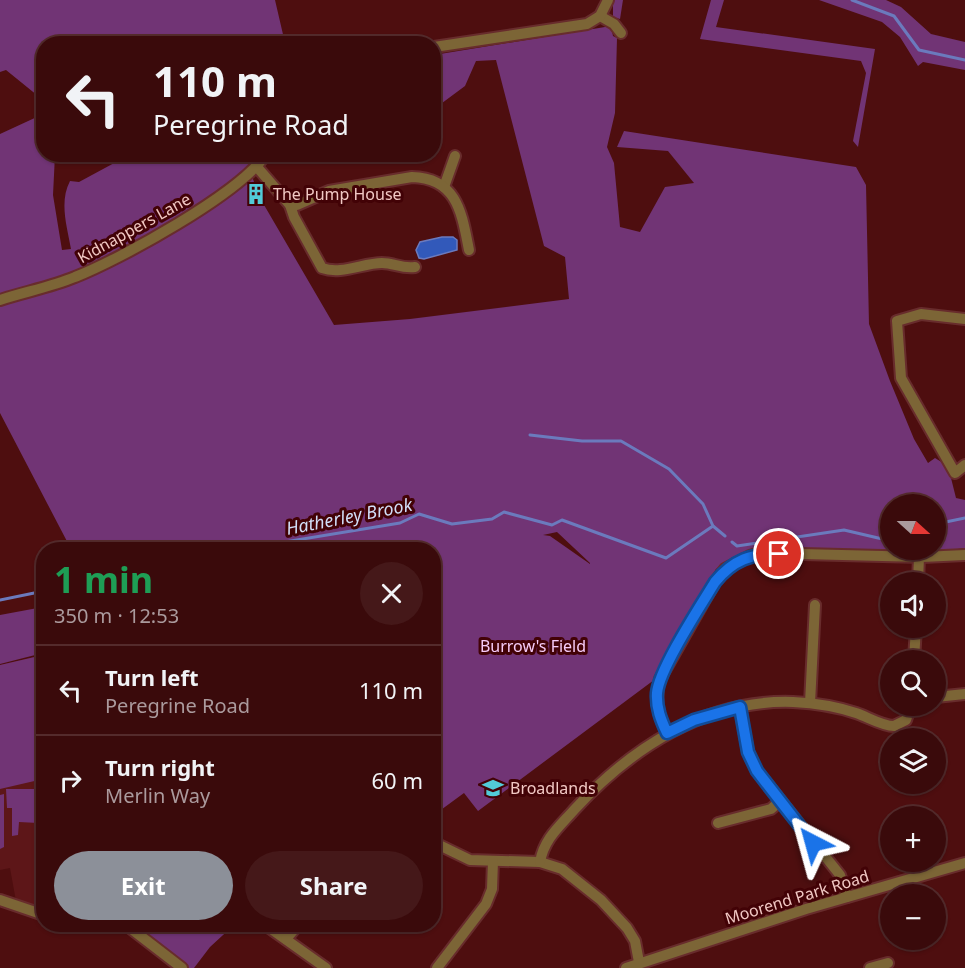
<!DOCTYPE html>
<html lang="en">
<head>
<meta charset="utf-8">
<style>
	:root { --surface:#3a0a0b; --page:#451819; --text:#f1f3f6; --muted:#ab9a9d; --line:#542b2c; --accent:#8c9099 }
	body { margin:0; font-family:"Noto Sans",sans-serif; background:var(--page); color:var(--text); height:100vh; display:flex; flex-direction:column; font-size:22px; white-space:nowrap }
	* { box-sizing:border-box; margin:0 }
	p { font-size:20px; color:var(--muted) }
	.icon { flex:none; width:33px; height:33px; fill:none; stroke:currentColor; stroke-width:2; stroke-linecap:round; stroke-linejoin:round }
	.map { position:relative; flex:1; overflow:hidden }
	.side { position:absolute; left:36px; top:542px; width:405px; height:390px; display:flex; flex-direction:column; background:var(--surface); border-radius:24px; box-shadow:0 2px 4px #0004,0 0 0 2px var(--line) }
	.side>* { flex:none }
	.hud { position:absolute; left:36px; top:36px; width:405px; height:126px; border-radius:24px; box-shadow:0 2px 4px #0004,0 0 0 2px var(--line); background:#3a0a0b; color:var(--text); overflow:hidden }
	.needle { width:39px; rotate:111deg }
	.fabs { position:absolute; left:880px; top:494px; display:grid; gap:12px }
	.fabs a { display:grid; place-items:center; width:66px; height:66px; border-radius:50%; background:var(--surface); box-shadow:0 2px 4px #0004,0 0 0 2px var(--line); font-size:30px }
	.pin { position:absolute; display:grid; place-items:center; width:51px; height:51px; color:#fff; margin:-26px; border:3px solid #fff; border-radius:50%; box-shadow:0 2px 6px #0007 }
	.me { position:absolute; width:66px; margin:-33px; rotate:321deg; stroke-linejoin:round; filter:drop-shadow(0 0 4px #0008) }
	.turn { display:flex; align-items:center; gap:21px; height:126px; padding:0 18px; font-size:27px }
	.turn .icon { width:78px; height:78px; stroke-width:2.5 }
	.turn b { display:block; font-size:42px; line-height:51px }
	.round { display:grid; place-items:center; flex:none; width:63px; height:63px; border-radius:32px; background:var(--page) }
	.summary { display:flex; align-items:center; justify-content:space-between; height:102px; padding:0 18px }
	h1 { font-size:36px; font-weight:700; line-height:45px; color:#1e9e55 }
	.action { display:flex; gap:12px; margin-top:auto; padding:12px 18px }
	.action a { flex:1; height:69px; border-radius:36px; background:var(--accent); color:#fff; font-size:24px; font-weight:700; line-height:69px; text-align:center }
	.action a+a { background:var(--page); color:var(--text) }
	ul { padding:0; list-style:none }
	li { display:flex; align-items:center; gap:18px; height:90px; padding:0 18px; border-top:2px solid var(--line) }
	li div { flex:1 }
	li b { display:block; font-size:22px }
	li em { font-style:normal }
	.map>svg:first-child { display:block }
	.built { fill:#5d1618 }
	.green { fill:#713475; fill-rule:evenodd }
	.water { fill:#3259ba; stroke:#6b7abd; stroke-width:1.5 }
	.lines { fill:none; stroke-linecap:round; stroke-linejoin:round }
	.stream { stroke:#6b7abd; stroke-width:3 }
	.minor-casing { stroke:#682c2c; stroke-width:14 }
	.minor { stroke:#7c6536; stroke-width:10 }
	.route-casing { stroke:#114b97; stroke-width:15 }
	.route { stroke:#1a73e8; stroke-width:10 }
	.labels { text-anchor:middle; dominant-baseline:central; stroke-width:6; stroke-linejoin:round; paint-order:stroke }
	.poi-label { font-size:16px; fill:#f1c8c4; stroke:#420206; text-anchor:start }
	.street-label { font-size:16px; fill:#f1c8c4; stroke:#420206 }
	.park-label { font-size:16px; fill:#f6cbf8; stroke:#420206 }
	.water-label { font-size:18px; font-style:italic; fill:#d1ddf7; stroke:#420206 }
</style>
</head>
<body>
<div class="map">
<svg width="965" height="968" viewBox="0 0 965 968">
	<rect width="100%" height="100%" fill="#4e0e0f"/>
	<!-- built -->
	<polygon class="built" points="43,655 43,911 16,901 10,868 0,870 0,665"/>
	<!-- green -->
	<g class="green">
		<polygon points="0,0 275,0 285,43 44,44 43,100 6,70 0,72"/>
		<polygon points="613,0 623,0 620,19 613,17"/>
		<polygon points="711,0 724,0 716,27 875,49 858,147 853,141 866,73 861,61 700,39"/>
		<polygon points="819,0 886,0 901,7 931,34 965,42 965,70 923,62 918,66 900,37 882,22"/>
		<path d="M611 26 613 36 617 38 615 113 607 147 614 163 620 227 640 232 665 187 694 183 668 151 617 147 624 131 856 167 866 185 869 324 890 381 914 439 928 463 935 458 948 466 956 498 965 500V548L928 553 854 550 733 557 716 569 654 680 478 811 464 793 434 815V549H71L0 413V134L39 116 43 123 44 154 55 155 53 195 62 250 71 249C67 226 59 202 70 181L79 182 129 155H255L252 176 254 182 250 187 253 186 334 325 410 319 569 299 565 257 544 246 496 60 476 61 465 86 434 109V55ZM891 504H936V549H891ZM557 532 590 563V564L550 536 543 535Z"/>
		<polygon points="43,607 43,653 0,664 0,615"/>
		<polygon points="43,655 43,779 0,789 0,665"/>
		<polygon points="6,789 43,789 43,830 38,829 38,823 19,822 18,835 12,836 12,808 7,808"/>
		<polygon points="4,794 4,847 0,849 0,795"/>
		<polygon points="125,924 235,924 210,947 194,968 182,968"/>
	</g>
	<!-- water -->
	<polygon class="water" points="442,237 453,237 457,240 457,250 424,259 419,258 416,250 420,242"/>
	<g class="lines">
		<!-- stream -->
		<g class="stream">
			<polyline points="852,0 894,16 919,50 965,60"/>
			<polyline points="530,435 582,441 621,441 669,469 703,504 713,526"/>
			<polyline points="936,524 965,518"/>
			<polyline points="732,542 737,546 844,530 891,541"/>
			<polyline points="242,549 400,523 419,514 452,524 492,519 504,512 552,525 562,520 666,558 713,526 725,536"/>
			<polyline points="0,600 44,591"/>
		</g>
		<defs>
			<g id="minor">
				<polyline points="600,16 614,24 621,33"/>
				<polyline points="434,47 587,24 600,16 608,0"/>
				<path d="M257 167 290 205 294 217 322 268C341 275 363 263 382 263 394 263 402 269 415 267"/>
				<polyline points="444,187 455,156"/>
				<path d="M290 205H297L329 191 412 177C458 178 462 215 469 250"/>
				<path d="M0 300C24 292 51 287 75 277 119 260 241 193 266 154"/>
				<polyline points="965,319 921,314 897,321 901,378 955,473 965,465"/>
				<polyline points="918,582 919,557"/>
				<polyline points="914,660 916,627"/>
				<polyline points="936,697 965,694"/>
				<polyline points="810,703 815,605"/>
				<polyline points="740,707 748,752 757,771 840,875 847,897"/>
				<path d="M667 733C658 715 654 699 660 679L715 582 725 569 750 556 760 553 922 557 965 555"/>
				<polyline points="718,823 771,809 780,801"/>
				<polyline points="437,844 470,860 540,862 562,869 601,900 627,928 635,941 639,962"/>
				<path d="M540 862C544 839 559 827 574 810 631 748 706 699 793 702 814 703 835 706 856 713 868 717 882 726 894 726L906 720 911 705"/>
				<polyline points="0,900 44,915"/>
				<polyline points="125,924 182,968"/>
				<polyline points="264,924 326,968"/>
				<polyline points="286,939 299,924"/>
				<polyline points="437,968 486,904 492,889 493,861"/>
				<polyline points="626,968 806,909 965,863"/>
				<polyline points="870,968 888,963"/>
			</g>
		</defs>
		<!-- minor casing -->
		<use href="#minor" class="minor-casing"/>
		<!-- minor -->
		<use href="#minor" class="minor"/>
	</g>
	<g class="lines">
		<defs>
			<path id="route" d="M779 554C752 553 733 560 715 582 701 605 659 669 657 693 656 708 661 720 667 733L694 720 740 707 748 752 757 771 813 843"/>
		</defs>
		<!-- route casing -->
		<use href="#route" class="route-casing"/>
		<!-- route -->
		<use href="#route" class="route"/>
	</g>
	<!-- icons -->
	<defs>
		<symbol id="building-bare" viewBox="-9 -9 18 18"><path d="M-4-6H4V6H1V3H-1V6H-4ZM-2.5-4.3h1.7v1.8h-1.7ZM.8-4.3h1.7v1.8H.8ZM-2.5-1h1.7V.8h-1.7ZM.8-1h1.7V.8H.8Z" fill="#52cbd8" stroke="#420206" stroke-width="2.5" paint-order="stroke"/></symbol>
		<symbol id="school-bare" viewBox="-9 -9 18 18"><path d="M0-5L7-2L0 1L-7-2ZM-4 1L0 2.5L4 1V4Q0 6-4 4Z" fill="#52cbd8" stroke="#420206" stroke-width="2.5" paint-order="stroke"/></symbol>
	</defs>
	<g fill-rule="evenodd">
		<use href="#building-bare" x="241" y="179" width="30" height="30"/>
		<use href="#school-bare" x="478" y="773" width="30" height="30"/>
	</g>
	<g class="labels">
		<!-- poi labels -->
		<g class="poi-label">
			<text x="273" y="194">The Pump House</text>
			<text x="510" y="788">Broadlands</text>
		</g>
		<!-- street labels -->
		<g class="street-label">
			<text transform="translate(134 228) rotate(-29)">Kidnappers Lane</text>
			<text transform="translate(797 897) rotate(-17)">Moorend Park Road</text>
		</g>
		<!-- park labels -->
		<g class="park-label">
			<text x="533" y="646">Burrow's Field</text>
		</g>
		<!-- water labels -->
		<g class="water-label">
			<text transform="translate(349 516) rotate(-11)">Hatherley Brook</text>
		</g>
	</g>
</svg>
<div class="fabs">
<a><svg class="needle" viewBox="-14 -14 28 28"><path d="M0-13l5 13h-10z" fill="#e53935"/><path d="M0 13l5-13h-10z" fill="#ab9a9d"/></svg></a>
<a><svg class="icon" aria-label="sound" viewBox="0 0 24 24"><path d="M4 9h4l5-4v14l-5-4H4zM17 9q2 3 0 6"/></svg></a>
<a><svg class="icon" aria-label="search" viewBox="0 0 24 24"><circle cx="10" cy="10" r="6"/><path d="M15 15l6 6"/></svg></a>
<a><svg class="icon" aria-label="layers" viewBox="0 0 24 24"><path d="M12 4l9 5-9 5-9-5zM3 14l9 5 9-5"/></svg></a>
<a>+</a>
<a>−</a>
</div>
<div class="pin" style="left:779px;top:554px;background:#d93025"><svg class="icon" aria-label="arrive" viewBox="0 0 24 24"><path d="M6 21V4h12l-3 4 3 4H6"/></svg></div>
<svg class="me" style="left:813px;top:843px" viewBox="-20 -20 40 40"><path d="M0-17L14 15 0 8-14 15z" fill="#1a73e8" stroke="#fff" stroke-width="4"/></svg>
<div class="hud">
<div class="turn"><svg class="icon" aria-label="left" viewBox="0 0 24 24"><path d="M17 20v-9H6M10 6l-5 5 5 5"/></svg><div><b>110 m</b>Peregrine Road</div></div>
</div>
<section class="side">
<div class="summary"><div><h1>1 min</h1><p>350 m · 12:53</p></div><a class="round"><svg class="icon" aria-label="close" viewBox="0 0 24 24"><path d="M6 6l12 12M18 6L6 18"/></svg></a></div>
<ul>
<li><svg class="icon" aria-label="left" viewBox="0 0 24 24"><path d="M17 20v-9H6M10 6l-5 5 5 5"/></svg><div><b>Turn left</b><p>Peregrine Road</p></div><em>110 m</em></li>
<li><svg class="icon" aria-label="right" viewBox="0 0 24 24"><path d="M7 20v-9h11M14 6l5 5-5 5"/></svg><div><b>Turn right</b><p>Merlin Way</p></div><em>60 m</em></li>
</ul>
<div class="action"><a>Exit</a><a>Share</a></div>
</section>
</div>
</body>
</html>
